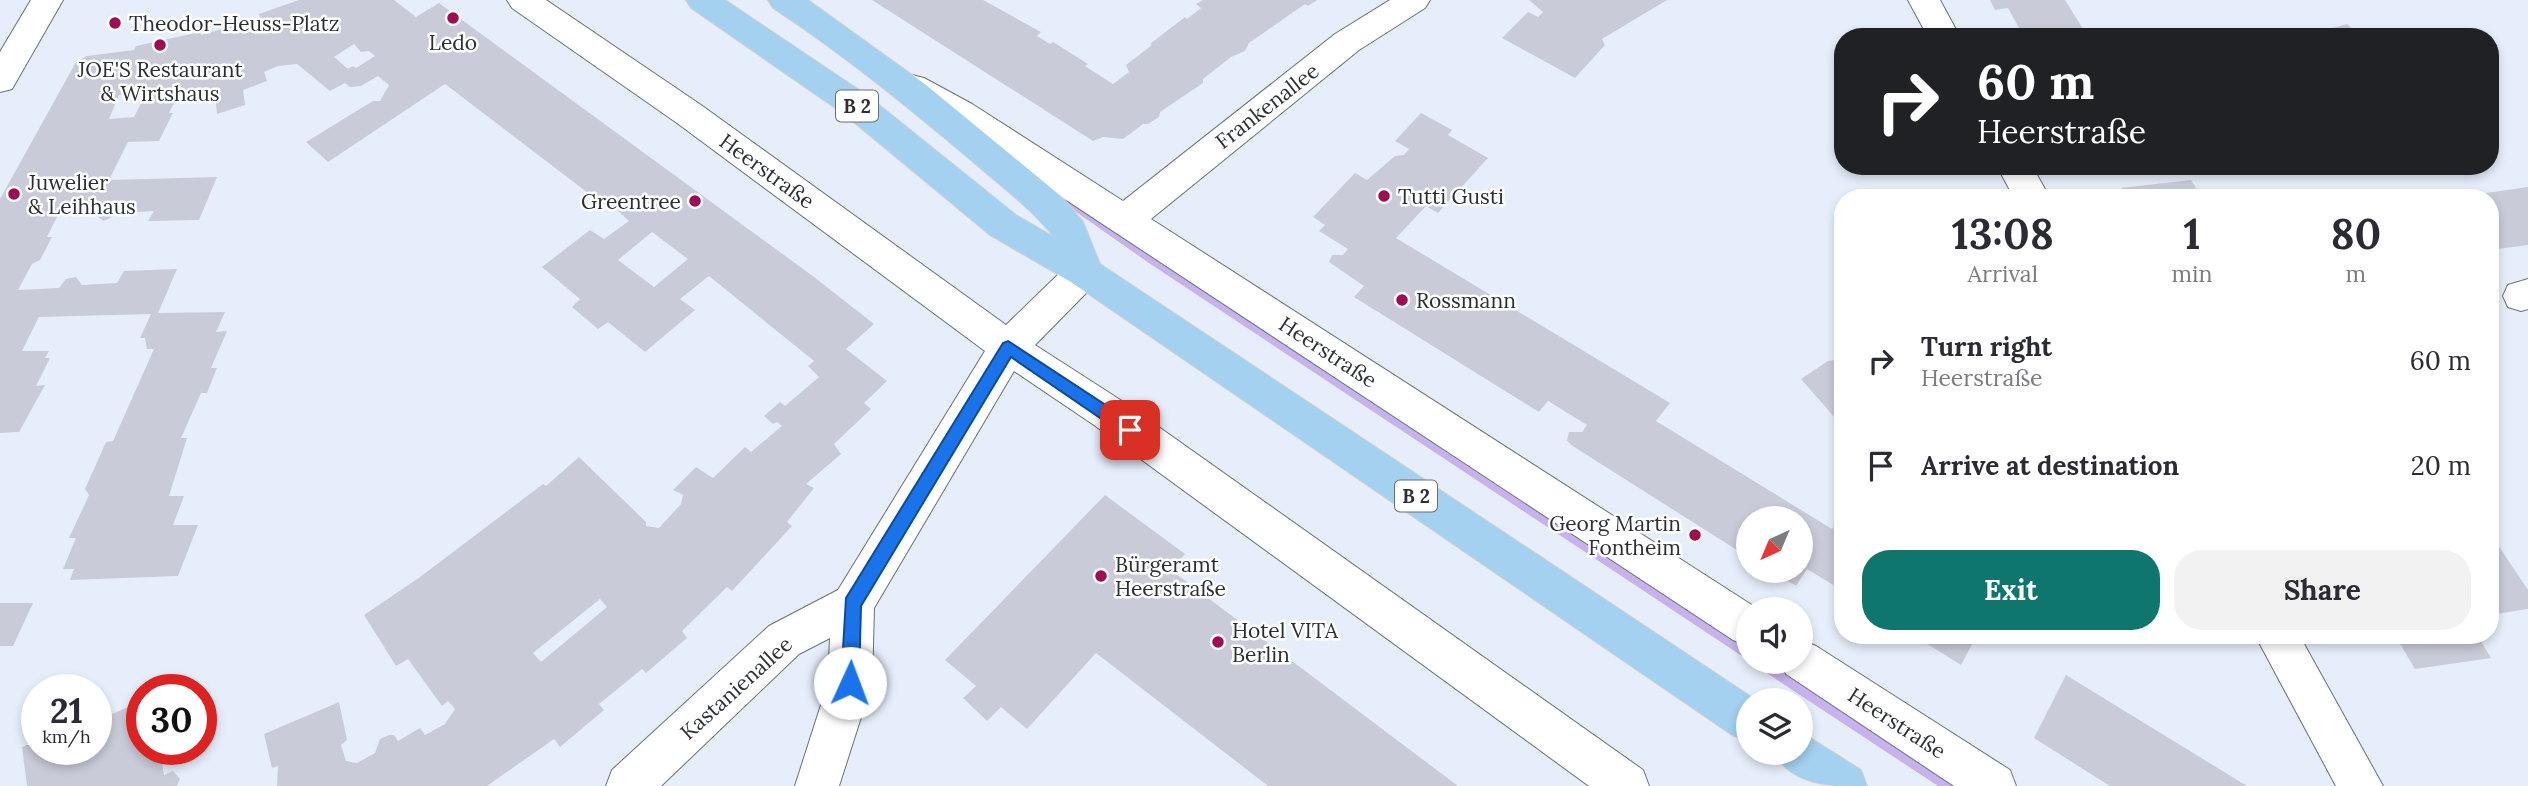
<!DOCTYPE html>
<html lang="en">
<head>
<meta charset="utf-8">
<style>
	:root { --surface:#fff; --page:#f2f2f3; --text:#2b2b33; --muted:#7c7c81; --accent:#0f766e }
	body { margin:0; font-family:Lora,serif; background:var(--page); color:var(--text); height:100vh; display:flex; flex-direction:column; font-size:26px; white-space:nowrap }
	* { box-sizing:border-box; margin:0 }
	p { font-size:23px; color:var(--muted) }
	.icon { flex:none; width:38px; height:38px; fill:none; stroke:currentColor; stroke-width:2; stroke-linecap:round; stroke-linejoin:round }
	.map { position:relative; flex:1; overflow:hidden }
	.panel { position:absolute; left:1834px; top:189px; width:665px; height:455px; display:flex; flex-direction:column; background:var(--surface); border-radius:28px; box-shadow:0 4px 10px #0003 }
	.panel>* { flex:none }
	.top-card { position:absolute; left:1834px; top:28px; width:665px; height:147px; border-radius:28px; box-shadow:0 4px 10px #0003; background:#202124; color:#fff; overflow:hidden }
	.needle { width:46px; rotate:224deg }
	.controls { position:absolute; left:1736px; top:506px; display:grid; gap:14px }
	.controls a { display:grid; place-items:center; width:77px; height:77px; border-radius:50%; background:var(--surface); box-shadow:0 4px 10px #0003; font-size:35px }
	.speed { position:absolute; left:21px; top:674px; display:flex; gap:14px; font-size:35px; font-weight:700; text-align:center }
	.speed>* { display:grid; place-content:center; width:91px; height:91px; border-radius:50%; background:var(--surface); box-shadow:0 4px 10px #0003; line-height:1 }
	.speed small { font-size:18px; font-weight:400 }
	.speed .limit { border:10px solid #d22; background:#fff; color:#111 }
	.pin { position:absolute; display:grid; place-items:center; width:60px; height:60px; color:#fff; margin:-30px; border-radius:14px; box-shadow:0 4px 10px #0006 }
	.me { position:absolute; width:77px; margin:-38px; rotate:2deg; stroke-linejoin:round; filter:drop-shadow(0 0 5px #0008) }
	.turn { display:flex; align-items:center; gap:24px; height:147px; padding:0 28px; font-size:32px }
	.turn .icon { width:91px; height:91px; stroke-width:2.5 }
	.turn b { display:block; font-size:49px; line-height:60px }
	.eta { display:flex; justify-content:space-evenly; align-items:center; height:119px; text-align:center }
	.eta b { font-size:42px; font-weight:800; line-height:49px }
	.button { display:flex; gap:14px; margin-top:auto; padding:14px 28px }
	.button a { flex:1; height:80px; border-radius:28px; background:var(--accent); color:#fff; font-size:28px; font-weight:800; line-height:80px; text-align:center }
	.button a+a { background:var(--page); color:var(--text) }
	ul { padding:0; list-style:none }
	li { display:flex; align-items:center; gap:21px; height:105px; padding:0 28px }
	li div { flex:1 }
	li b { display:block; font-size:26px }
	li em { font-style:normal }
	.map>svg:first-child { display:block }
	.green { fill:#c7b2ee }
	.building { fill:#cacbd9; fill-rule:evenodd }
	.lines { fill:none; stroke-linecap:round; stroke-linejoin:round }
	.street-casing { stroke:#6a717c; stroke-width:2 }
	.secondary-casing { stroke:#6a717c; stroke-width:2 }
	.primary-casing { stroke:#d1d1d2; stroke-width:2 }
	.street { fill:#fff; fill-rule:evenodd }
	.secondary { fill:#fff; fill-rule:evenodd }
	.primary { fill:#a4d1f0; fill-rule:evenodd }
	.route { fill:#1a73e8; stroke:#114b97; stroke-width:2 }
	.poi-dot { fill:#a00c52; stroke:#fff; stroke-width:2.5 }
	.labels { text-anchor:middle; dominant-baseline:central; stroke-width:5; stroke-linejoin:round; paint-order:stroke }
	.shield { fill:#fff; stroke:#6b6d71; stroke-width:2 }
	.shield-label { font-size:19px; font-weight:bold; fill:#2c2f34 }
	.poi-label { font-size:21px; fill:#2c2f34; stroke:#fff; text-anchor:start }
	.street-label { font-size:21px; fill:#2c2f34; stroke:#fff }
</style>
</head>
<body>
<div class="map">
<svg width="2528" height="786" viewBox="0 0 2528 786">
	<rect width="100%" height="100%" fill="#e7eefb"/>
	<!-- green -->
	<g class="green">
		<polygon points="1048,184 1748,643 1748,660 1149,263 1042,188"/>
		<polygon points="1750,662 1776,662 1965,786 1938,786"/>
	</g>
	<!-- building -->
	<g class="building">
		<path d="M299 0H394L416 17 439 3 814 277 874 324 846 349 887 381 864 403 871 409 834 444 841 454 806 484 814 488 787 522 792 526 732 591 727 587 682 631 687 638 646 673 642 669 599 704 604 710 560 747 554 739 487 786H277L278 766 272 768 264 734 339 702 347 740 341 745 346 761 357 763 375 753 380 739 389 735H394L398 741 420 728 425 735 445 724 455 709 448 701 442 706 408 659 396 666 364 615 420 577 543 484 546 486 579 457 646 522V526L659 528 681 504 683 495 673 490 696 467 713 478 745 447 751 452 782 426 777 422 773 424 764 416 780 402 785 406 819 377 808 366 814 361 709 276 680 299 695 310 645 352 608 322 598 329 572 307 580 299 542 267 590 230 604 239 629 221 616 209 613 212 445 84 328 162 306 142 373 101H380L389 85 378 76 361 86 350 87 345 83 330 91 297 64 278 66 264 72 267 81 243 90 245 105 217 114 215 93 179 102 173 105 169 113H173L159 141 128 142 109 180 217 177 199 220 148 221 154 211 120 213 104 221 98 217 99 209H61L47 237H52L40 260 32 264 18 290 59 288 66 279 76 277 82 285 117 283 124 271 177 269 158 313 225 312 216 332 227 331 211 368H217L207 393H201L181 438H187L169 496H184L173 525H198L178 576 70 580 74 569H63L76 538H69L89 495 85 489 106 442 113 441 154 349H147L145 338H140L151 314 39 317 22 351H49L45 358H50L36 386 45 385 19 432 0 433V199L76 62 87 56 134 50 136 46 200 32 201 35 260 18 259 14ZM354 44 361 52 369 51 375 56 356 68 353 66 348 69 334 57ZM148 90 134 117 109 119 119 95ZM652 232 688 259 654 287 618 260ZM600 599 607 607 541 662 533 653Z"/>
		<polygon points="872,0 983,0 1041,32 1037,36 1050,44 1053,42 1088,64 1085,66 1113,84 1129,72 1126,65 1152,45 1150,44 1185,17 1187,19 1201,8 1196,4 1203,0 1317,0 1308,6 1305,4 1249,43 1245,51 1231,57 1203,79 1203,83 1160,112 1159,117 1148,124 1143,124 1123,139 1103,137 1093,141"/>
		<polygon points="1529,0 1667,0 1602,39 1605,45 1575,78 1502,38 1528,12 1538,17 1543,12"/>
		<polygon points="1990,0 2065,0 2088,37 2024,37 2008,8 1995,10"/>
		<polygon points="2347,24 2361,37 2306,37 2306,36"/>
		<polygon points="1421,113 1452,130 1448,135 1488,158 1438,213 1426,206 1396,238 1670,403 1656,421 1832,529 1836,524 1843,528 1843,591 1807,569 1796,586 1770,570 1801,570 1801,518 1748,518 1748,557 1571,445 1567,440 1569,432 1582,432 1587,425 1548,401 1539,412 1354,297 1364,286 1329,262 1332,255 1343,255 1348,249 1319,231 1325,225 1313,217 1355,173 1367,180 1395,156 1404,155 1409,149 1395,141"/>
		<polygon points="2191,180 2202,198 2126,198 2121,188"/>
		<polygon points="2528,187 2528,245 2490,250 2490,198 2452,198"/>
		<polygon points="1843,359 1843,427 1801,379 1828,361"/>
		<polygon points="1105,495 1185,554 1171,570 1458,786 1268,786 1096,653 1027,729 1001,707 987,721 963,698 976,686 945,660"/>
		<polygon points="2490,533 2528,590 2528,609 2496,614 2490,604"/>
		<polygon points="0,603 33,603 13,646 0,646"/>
		<polygon points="1913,635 1977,635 1961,665"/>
		<polygon points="2395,635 2477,635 2491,658 2415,669"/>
		<polygon points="2066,675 2247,786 2110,786 2034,738"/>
		<polygon points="142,701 142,749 159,749 164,775 173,771 180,779 177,786 27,786 22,747 37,741 37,749 96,749 96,721"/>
	</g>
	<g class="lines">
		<defs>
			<g id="street">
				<polygon points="507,0 546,0 701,105 1006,325 1071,262 1084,257 1097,262 1102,272 1097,282 1035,345 1122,401 1643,770 1649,786 1589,786 1094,425 1014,371 874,608 872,683 839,786 795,786 828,683 830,638 799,654 661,786 606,786 612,770 769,626 838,590 985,351 677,123 512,8"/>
				<polygon points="1390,0 1430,0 1425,8 1359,50 1151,219 1758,609 1748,609 1748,646 1733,640 948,122 900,96 895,87 900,78 912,75 924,78 972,104 1123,201 1335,34"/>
				<polygon points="1908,0 1940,0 1960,37 1928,37"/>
				<polygon points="1997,166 2032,166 2050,198 2014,198"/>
				<polygon points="2528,279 2528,309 2521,311 2508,307 2503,296 2508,285"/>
				<polygon points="2255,635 2299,635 2383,786 2336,786"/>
				<polygon points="1801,640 1816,646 2010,770 2016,786 1954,786 1786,674 1780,662 1801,662"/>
			</g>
			<polygon id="secondary" points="31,0 63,0 12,89 0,92 0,52"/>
			<g id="primary">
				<path d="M686 0H725L868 96 1016 215 1054 237C1031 208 1001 186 972 161 908 107 843 54 773 8L768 0H808L926 85 1062 197 1083 222 1100 264 1756 700H1748V741L1732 735 1071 282 990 235 844 114 691 8Z"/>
				<path d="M1801 732 1861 770 1867 786C1829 786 1792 786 1774 752H1801Z"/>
			</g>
		</defs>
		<!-- street casing -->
		<use href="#street" class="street-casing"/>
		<!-- secondary casing -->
		<use href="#secondary" class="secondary-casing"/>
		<!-- primary casing -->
		<use href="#primary" class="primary-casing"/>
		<!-- street -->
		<use href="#street" class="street"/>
		<!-- secondary -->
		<use href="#secondary" class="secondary"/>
		<!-- primary -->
		<use href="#primary" class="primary"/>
	</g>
	<!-- route -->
	<polygon class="route" points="1008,341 1136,425 1138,430 1136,435 1125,435 1011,357 861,606 859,683 856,689 850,692 843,689 841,683 846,598 1003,343"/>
	<!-- markers -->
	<g class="poi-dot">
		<circle cx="453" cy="18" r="7"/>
		<circle cx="115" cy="23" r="7"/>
		<circle cx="160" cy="45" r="7"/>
		<circle cx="14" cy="194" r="7"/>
		<circle cx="1384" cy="196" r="7"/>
		<circle cx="695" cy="201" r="7"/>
		<circle cx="1402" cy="300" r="7"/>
		<circle cx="1695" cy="535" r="7"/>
		<circle cx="1101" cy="576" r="7"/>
		<circle cx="1218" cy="642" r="7"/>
	</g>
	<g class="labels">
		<!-- shield labels -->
		<g class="shield">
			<rect x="836" y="90.5" width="42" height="31" rx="5"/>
			<rect x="1395" y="480.5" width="42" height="31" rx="5"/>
		</g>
		<g class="shield-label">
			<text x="857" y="106">B 2</text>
			<text x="1416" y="496">B 2</text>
		</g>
		<!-- poi labels -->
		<g class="poi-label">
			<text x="129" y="23">Theodor-Heuss-Platz</text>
			<text x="453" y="42" text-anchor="middle">Ledo</text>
			<text x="160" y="69" text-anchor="middle">JOE'S Restaurant<tspan x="160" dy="24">&amp; Wirtshaus</tspan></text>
			<text x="28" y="182">Juwelier<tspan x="28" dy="24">&amp; Leihhaus</tspan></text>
			<text x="1398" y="196">Tutti Gusti</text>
			<text x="681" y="201" text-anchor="end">Greentree</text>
			<text x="1416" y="300">Rossmann</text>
			<text x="1681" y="523" text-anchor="end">Georg Martin<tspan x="1681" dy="24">Fontheim</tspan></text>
			<text x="1115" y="564">Bürgeramt<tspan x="1115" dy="24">Heerstraße</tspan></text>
			<text x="1232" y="630">Hotel VITA<tspan x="1232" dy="24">Berlin</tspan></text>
		</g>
		<!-- street labels -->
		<g class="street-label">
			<text transform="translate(1267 106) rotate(-38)">Frankenallee</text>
			<text transform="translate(767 171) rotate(36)">Heerstraße</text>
			<text transform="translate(1328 352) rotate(33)">Heerstraße</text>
			<text transform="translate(736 688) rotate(-42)">Kastanienallee</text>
			<text transform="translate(1897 723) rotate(33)">Heerstraße</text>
		</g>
	</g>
</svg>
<div class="controls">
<a><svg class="needle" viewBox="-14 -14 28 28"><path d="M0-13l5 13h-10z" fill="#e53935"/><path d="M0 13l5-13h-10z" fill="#7c7c81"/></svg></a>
<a><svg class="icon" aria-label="sound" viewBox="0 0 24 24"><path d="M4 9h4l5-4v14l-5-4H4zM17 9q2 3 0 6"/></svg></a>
<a><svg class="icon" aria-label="layers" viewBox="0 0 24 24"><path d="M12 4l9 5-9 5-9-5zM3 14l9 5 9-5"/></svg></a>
</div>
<div class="speed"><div>21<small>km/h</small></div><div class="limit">30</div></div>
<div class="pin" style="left:1130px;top:430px;background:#d93025"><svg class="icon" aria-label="arrive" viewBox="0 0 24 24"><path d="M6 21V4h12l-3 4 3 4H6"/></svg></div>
<svg class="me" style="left:850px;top:683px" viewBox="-20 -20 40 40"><circle r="19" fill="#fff"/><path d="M0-13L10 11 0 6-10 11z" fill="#1a73e8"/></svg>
<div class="top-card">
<div class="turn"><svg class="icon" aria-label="right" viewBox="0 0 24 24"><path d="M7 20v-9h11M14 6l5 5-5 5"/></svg><div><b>60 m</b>Heerstraße</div></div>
</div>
<section class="panel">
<div class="eta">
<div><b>13:08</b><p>Arrival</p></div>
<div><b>1</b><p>min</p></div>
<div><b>80</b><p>m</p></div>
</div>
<ul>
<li><svg class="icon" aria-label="right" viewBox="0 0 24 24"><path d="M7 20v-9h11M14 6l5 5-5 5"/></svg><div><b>Turn right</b><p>Heerstraße</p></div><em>60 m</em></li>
<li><svg class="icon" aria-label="arrive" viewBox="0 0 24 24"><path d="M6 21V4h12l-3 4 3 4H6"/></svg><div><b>Arrive at destination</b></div><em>20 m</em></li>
</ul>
<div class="button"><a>Exit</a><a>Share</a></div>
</section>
</div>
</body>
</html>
